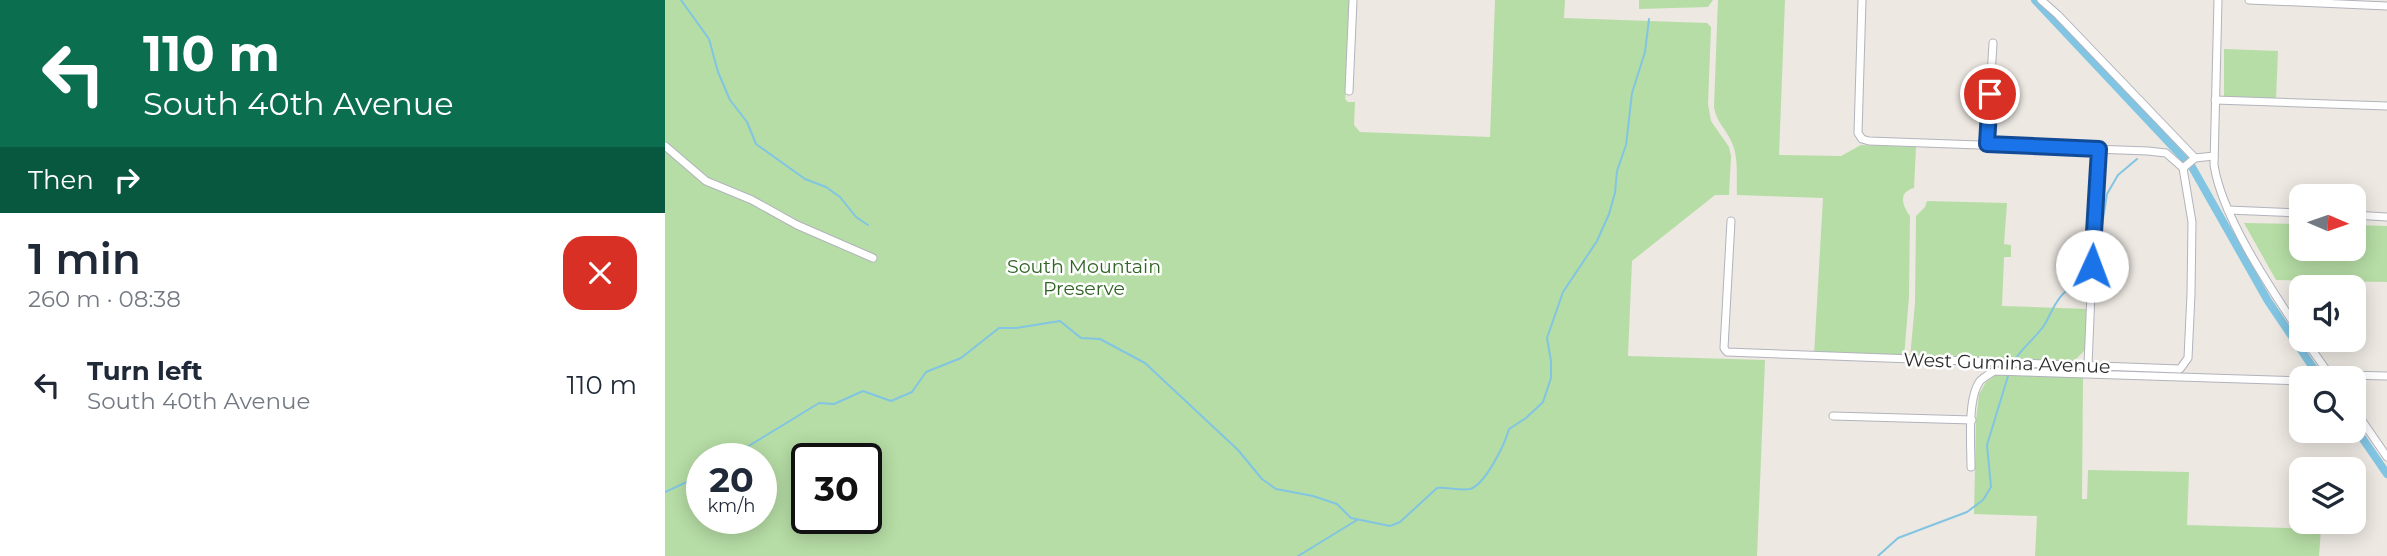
<!DOCTYPE html>
<html lang="en">
<head>
<meta charset="utf-8">
<style>
	:root { --surface:#fff; --page:#f2f2f3; --text:#1f2937; --muted:#747a83 }
	body { margin:0; font-family:Montserrat,sans-serif; background:var(--page); color:var(--text); height:100vh; display:flex; flex-direction:column; font-size:26px; white-space:nowrap }
	* { box-sizing:border-box; margin:0 }
	p { font-size:23px; color:var(--muted) }
	.icon { flex:none; width:38px; height:38px; fill:none; stroke:currentColor; stroke-width:2; stroke-linecap:round; stroke-linejoin:round }
	.map { position:relative; flex:1; overflow:hidden }
	.sheet { display:flex; flex-direction:column; background:var(--surface); width:665px }
	.sheet>* { flex:none }
	.guide { background:#0b6e4f; color:#fff; overflow:hidden }
	.needle { width:46px; rotate:92deg }
	.fabs { position:absolute; left:1624px; top:184px; display:grid; gap:14px }
	.fabs a { display:grid; place-items:center; width:77px; height:77px; border-radius:14px; background:var(--surface); box-shadow:0 4px 18px #0003; font-size:35px }
	.speed { position:absolute; left:21px; top:443px; display:flex; gap:14px; font-size:35px; font-weight:700; text-align:center }
	.speed>* { display:grid; place-content:center; width:91px; height:91px; border-radius:50%; background:var(--surface); box-shadow:0 4px 18px #0003; line-height:1 }
	.speed small { font-size:18px; font-weight:400 }
	.speed .limit { border:4px solid #111; border-radius:10px; background:#fff; color:#111 }
	.pin { position:absolute; display:grid; place-items:center; width:60px; height:60px; color:#fff; margin:-30px; border:4px solid #fff; border-radius:50%; box-shadow:0 2px 7px #0007 }
	.me { position:absolute; width:77px; margin:-38px; rotate:2deg; stroke-linejoin:round; filter:drop-shadow(0 0 5px #0008) }
	.turn { display:flex; align-items:center; gap:24px; height:147px; padding:0 28px; font-size:32px }
	.turn .icon { width:91px; height:91px; stroke-width:2.5 }
	.turn b { display:block; font-size:49px; line-height:60px }
	.then { display:flex; align-items:center; height:66px; padding:0 28px; background:#0003; gap:14px; font-size:26px }
	.round { display:grid; place-items:center; flex:none; width:74px; height:74px; border-radius:21px; background:var(--page) }
	.overview { display:flex; align-items:center; justify-content:space-between; height:119px; padding:0 28px }
	h1 { font-size:42px; font-weight:600; line-height:52px }
	ul { padding:0; list-style:none }
	li { display:flex; align-items:center; gap:21px; height:105px; padding:0 28px }
	li div { flex:1 }
	li b { display:block; font-size:26px }
	li em { font-style:normal }
	main { display:flex; flex:1; min-height:0 }
	.map>svg:first-child { display:block }
	.green { fill:#b6dda5; fill-rule:evenodd }
	.lines { fill:none; stroke-linecap:round; stroke-linejoin:round }
	.stream { stroke:#82c5e2; stroke-width:2 }
	.canal { stroke:#82c5e2; stroke-width:8 }
	.street-casing { stroke:#b2b3bc; stroke-width:9 }
	.street { stroke:#fff; stroke-width:7 }
	.route-casing { stroke:#114b97; stroke-width:18 }
	.route { stroke:#1a73e8; stroke-width:12 }
	.labels { text-anchor:middle; dominant-baseline:central; stroke-width:5; stroke-linejoin:round; paint-order:stroke }
	.park-label { font-size:19px; fill:#2f6424; stroke:#fff }
	.street-label { font-size:19px; fill:#2d2d2d; stroke:#fff }
</style>
</head>
<body>
<main>
<section class="sheet">
<div class="guide">
<div class="turn"><svg class="icon" aria-label="left" viewBox="0 0 24 24"><path d="M17 20v-9H6M10 6l-5 5 5 5"/></svg><div><b>110 m</b>South 40th Avenue</div></div>
<div class="then">Then<svg class="icon" aria-label="right" viewBox="0 0 24 24"><path d="M7 20v-9h11M14 6l5 5-5 5"/></svg></div>
</div>
<div class="overview"><div><h1>1 min</h1><p>260 m · 08:38</p></div><a class="round" style="background:#d93025;color:#fff"><svg class="icon" aria-label="close" viewBox="0 0 24 24"><path d="M6 6l12 12M18 6L6 18"/></svg></a></div>
<ul>
<li><svg class="icon" aria-label="left" viewBox="0 0 24 24"><path d="M17 20v-9H6M10 6l-5 5 5 5"/></svg><div><b>Turn left</b><p>South 40th Avenue</p></div><em>110 m</em></li>
</ul>
</section>
<div class="map">
<svg width="1722" height="556" viewBox="0 0 1722 556">
	<rect width="100%" height="100%" fill="#ede8e2"/>
	<!-- green -->
	<g class="green">
		<path d="M0 0H686L684 72 680 99 683 102H690L689 125 695 132 825 137 830 0H900L899 18 1042 23 1046 27 1043 104 1046 121 1064 147 1066 156 1064 195H1050L967 261 963 356 1100 360 1092 556H0ZM37 458H96V518H37ZM142 458H201V518H142Z"/>
		<polygon points="974,0 1048,0 1043,7 974,9"/>
		<path d="M1053 0H1120L1114 155 1176 156 1196 145 1251 147 1249 188C1233 192 1237 205 1245 216L1244 297 1239 357 1149 355 1158 198 1072 195C1071 178 1074 158 1067 143 1061 128 1052 124 1049 107Z"/>
		<polygon points="1559,49 1613,51 1611,100 1559,97"/>
		<polygon points="1262,201 1342,203 1339,244 1346,245 1346,257 1339,257 1337,306 1423,309 1421,349 1409,361 1245,358 1250,303 1251,216 1260,207"/>
		<polygon points="1579,223 1636,224 1636,248 1689,248 1689,225 1722,226 1722,282 1611,280"/>
		<polygon points="1331,375 1418,377 1417,499 1422,499 1423,470 1524,472 1522,525 1656,529 1654,556 1370,556 1372,516 1309,514 1311,420 1314,394 1321,382"/>
	</g>
	<g class="lines">
		<!-- stream -->
		<g class="stream">
			<polyline points="16,0 44,39 53,72 65,100 82,122 91,144 140,179 161,187 175,197 191,217 203,225"/>
			<polyline points="1431,263 1442,194 1453,175 1472,159"/>
			<path d="M1349 361C1357 348 1369 339 1378 327 1385 317 1388 304 1398 294 1406 286 1415 282 1422 272"/>
			<path d="M64 458 154 403 169 404 198 391 226 401 247 392 261 372 296 358 334 328H351L395 321 416 338 435 339 480 363 573 450 597 479 611 489 648 496 672 504 686 518 725 526 735 522 772 488C783 487 795 491 805 489 820 485 840 444 844 429L861 418 878 402 886 378V361L882 338 898 292 932 241 944 214 950 193 952 171 961 145 967 93 980 52 984 19"/>
			<polyline points="0,492 37,475"/>
			<polyline points="633,556 692,520"/>
			<polyline points="1213,556 1233,538 1302,512 1318,500 1326,487 1322,445 1343,376"/>
		</g>
		<!-- canal -->
		<g class="canal">
			<polyline points="1370,0 1527,167 1603,301 1655,378"/>
			<polyline points="1689,426 1722,474"/>
		</g>
		<defs>
			<g id="street">
				<polyline points="1197,0 1193,133 1197,139 1204,141 1483,151 1501,153 1518,168"/>
				<polyline points="1376,0 1393,15 1530,158"/>
				<path d="M1553 0 1549 165C1557 217 1606 289 1636 334"/>
				<polyline points="1584,0 1722,6"/>
				<polyline points="684,91 688,0"/>
				<polyline points="1550,100 1722,106"/>
				<polyline points="1322,144 1328,43"/>
				<polyline points="0,146 41,181 87,200 132,225 208,258"/>
				<polyline points="1563,210 1636,213"/>
				<polyline points="1689,215 1722,217"/>
				<polyline points="1066,221 1059,348 1062,352 1515,369 1523,358 1526,294 1527,222 1518,168 1530,158 1549,156"/>
				<polyline points="1640,340 1667,378"/>
				<polyline points="1423,365 1430,197 1435,149"/>
				<polyline points="1661,378 1679,375 1722,376"/>
				<polyline points="1689,409 1722,457"/>
				<polyline points="1168,416 1307,420"/>
				<path d="M1306 467C1306 445 1302 398 1315 381 1319 377 1325 374 1329 371L1636 381"/>
			</g>
		</defs>
		<!-- street casing -->
		<use href="#street" class="street-casing"/>
		<!-- street -->
		<use href="#street" class="street"/>
	</g>
	<g class="lines">
		<defs>
			<polyline id="route" points="1325,94 1322,144 1434,149 1427,266"/>
		</defs>
		<!-- route casing -->
		<use href="#route" class="route-casing"/>
		<!-- route -->
		<use href="#route" class="route"/>
	</g>
	<g class="labels">
		<!-- park labels -->
		<g class="park-label">
			<text x="419" y="266">South Mountain<tspan x="419" dy="22">Preserve</tspan></text>
		</g>
		<!-- street labels -->
		<g class="street-label">
			<text transform="translate(1342 363) rotate(2)">West Gumina Avenue</text>
		</g>
	</g>
</svg>
<div class="fabs">
<a><svg class="needle" viewBox="-14 -14 28 28"><path d="M0-13l5 13h-10z" fill="#e53935"/><path d="M0 13l5-13h-10z" fill="#747a83"/></svg></a>
<a><svg class="icon" aria-label="sound" viewBox="0 0 24 24"><path d="M4 9h4l5-4v14l-5-4H4zM17 9q2 3 0 6"/></svg></a>
<a><svg class="icon" aria-label="search" viewBox="0 0 24 24"><circle cx="10" cy="10" r="6"/><path d="M15 15l6 6"/></svg></a>
<a><svg class="icon" aria-label="layers" viewBox="0 0 24 24"><path d="M12 4l9 5-9 5-9-5zM3 14l9 5 9-5"/></svg></a>
</div>
<div class="speed"><div>20<small>km/h</small></div><div class="limit">30</div></div>
<div class="pin" style="left:1325px;top:94px;background:#d93025"><svg class="icon" aria-label="arrive" viewBox="0 0 24 24"><path d="M6 21V4h12l-3 4 3 4H6"/></svg></div>
<svg class="me" style="left:1427px;top:266px" viewBox="-20 -20 40 40"><circle r="19" fill="#fff"/><path d="M0-13L10 11 0 6-10 11z" fill="#1a73e8"/></svg>
</div>
</main>
</body>
</html>
